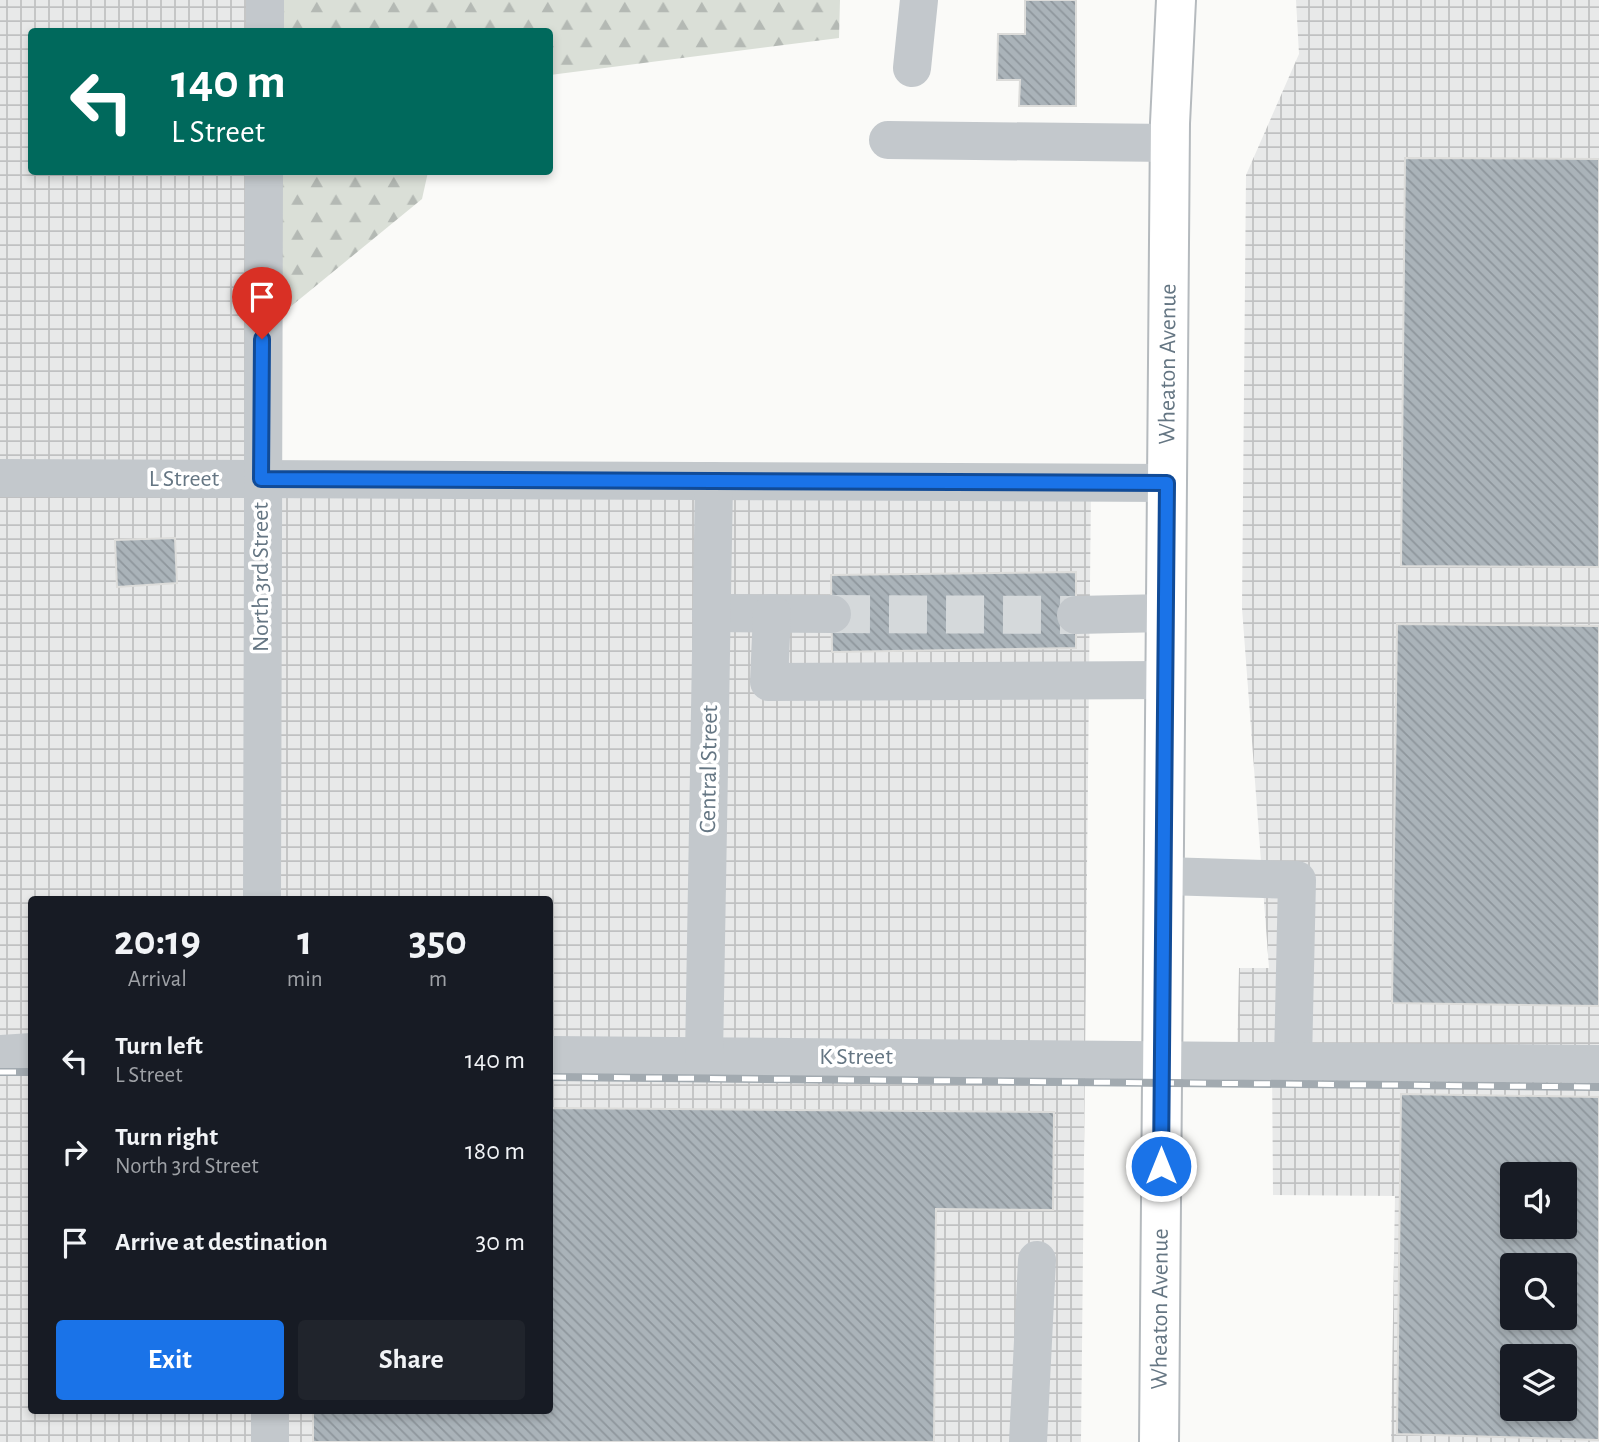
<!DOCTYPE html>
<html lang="en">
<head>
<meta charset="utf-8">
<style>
	:root { --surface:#171b24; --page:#20242c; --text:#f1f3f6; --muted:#9ea1a6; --accent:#1a73e8 }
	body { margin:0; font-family:"Alegreya Sans",sans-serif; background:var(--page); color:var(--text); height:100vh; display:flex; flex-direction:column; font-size:26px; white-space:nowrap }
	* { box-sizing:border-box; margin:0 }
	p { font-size:23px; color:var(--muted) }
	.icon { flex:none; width:38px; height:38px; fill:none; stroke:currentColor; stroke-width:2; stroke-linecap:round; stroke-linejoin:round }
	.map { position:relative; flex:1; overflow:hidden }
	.details { position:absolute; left:28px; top:896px; width:525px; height:518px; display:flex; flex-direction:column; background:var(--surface); border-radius:7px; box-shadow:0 4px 10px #0003 }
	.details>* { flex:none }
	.top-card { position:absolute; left:28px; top:28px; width:525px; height:147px; border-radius:7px; box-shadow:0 4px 10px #0003; background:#00695c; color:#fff; overflow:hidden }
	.buttons { position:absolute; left:1500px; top:1162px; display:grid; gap:14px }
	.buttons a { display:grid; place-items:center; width:77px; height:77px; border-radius:7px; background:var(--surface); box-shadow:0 4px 10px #0003; font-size:35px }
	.pin { position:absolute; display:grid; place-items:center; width:60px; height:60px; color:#fff; margin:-72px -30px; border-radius:50% 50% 50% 0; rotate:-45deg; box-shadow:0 0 7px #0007 }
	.pin .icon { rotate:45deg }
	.me { position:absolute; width:77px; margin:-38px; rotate:0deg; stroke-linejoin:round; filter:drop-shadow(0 0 5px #0008) }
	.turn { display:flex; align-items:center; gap:24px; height:147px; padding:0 28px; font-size:32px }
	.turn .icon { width:91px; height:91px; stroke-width:2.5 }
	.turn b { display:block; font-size:49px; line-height:60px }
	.eta { display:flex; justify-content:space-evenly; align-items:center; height:119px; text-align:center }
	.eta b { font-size:42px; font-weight:700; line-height:49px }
	.button { display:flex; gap:14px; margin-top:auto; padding:14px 28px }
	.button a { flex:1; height:80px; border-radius:7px; background:var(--accent); color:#fff; font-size:28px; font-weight:700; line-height:80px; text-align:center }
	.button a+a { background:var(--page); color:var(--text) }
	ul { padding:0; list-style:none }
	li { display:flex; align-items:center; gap:21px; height:91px; padding:0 28px }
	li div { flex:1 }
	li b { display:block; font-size:26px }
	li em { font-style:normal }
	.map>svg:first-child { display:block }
	.industrial { fill:url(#industrial-grid); fill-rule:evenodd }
	.forest { fill:url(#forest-firs) }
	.building { fill:url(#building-back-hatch); stroke:#dcdcda; stroke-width:2; fill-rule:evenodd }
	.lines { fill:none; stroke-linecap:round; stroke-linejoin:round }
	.minor-tunnel { stroke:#d5d9db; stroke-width:38; stroke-dasharray:38 19; stroke-linecap:butt }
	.major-casing { stroke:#b5babe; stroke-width:42 }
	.minor { stroke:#c3c8cc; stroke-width:38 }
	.major { stroke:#fff; stroke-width:38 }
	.rail-casing { stroke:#a2aab0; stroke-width:8 }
	.rail { stroke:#fff; stroke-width:5; stroke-dasharray:16; stroke-linecap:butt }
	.route-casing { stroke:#114b97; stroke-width:18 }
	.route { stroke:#1a73e8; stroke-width:12 }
	.labels { text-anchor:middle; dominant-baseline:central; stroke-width:7; stroke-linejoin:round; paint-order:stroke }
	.street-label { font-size:24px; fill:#657683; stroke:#fff }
</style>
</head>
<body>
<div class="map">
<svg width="1599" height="1442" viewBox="0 0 1599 1442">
	<defs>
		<pattern id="industrial-grid" width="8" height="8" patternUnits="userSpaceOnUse" patternTransform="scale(1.75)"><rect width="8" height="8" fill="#e8e9e9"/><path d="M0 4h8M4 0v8" fill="none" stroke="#c0c1c2"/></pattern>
		<pattern id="forest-firs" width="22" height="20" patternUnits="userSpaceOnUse" patternTransform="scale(1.75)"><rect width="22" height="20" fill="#dadfd7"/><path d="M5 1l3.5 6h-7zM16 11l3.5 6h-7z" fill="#b4b9b4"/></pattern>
		<pattern id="building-back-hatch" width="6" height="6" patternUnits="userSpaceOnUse" patternTransform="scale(1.75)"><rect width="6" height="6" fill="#aab3b9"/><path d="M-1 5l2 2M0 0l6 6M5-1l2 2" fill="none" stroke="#8e969c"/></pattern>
	</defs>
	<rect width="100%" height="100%" fill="#fafaf8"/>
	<!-- industrial -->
	<g class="industrial">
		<path d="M0 0H282L281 31 32 32V172H277L269 476 1091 489 1081 1442H0ZM32 900H550V1410H32Z"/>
		<path d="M1296 0H1599V1442H1391L1395 1196 1273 1195 1272 1060 1237 1059 1239 968H1269L1242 608 1246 175 1299 54ZM1512 1174H1564V1227H1512ZM1512 1265H1564V1318H1512ZM1512 1356H1564V1409H1512Z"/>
	</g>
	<!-- forest -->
	<g class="forest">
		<polygon points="282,0 840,0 839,38 550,75 550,32 281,32"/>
		<polygon points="277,172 428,172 422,199 273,321"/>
	</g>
	<!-- building -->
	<g class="building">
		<polygon points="1025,0 1076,0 1076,106 1019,106 1020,80 997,80 998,34 1025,34"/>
		<polygon points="1405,158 1599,159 1599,567 1401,566"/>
		<polygon points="175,538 177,583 117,587 115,540"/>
		<polygon points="1076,572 1076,648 832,652 831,575"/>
		<polygon points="1397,624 1599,626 1599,1006 1392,1003"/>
		<path d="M1401 1094 1599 1097V1440L1397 1434ZM1512 1174H1564V1227H1512ZM1512 1265H1564V1318H1512ZM1512 1356H1564V1409H1512Z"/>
		<polygon points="550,1108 1054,1112 1053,1210 936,1209 934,1442 313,1442 313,1410 550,1410"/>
	</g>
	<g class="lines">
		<!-- minor-tunnel -->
		<polyline class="minor-tunnel" points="832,614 1076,615"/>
		<defs>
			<g id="major">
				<path id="s1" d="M1159 1442 1170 123 1176 0"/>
			</g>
		</defs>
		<!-- major casing -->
		<use href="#major" class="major-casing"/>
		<!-- minor -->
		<g class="minor">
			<polyline points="265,32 265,0"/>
			<polyline points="912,68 919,0"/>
			<polyline points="888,140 1170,143"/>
			<polyline points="0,478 1167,483"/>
			<polyline points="711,613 832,614"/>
			<polyline points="772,613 769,682 1165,680"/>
			<polyline points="1076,615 1166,613"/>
			<polyline points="1164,876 1297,880 1293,1061"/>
			<polyline points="262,900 264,172"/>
			<polyline points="0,1054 32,1052"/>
			<polyline points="550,1055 1599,1064"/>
			<polyline points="704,1057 714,481"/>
			<polyline points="270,1442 270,1410"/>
			<polyline points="1028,1442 1037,1260"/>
		</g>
		<!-- major -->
		<use href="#major" class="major"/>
		<defs>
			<g id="rail">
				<polyline points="0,1072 32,1072"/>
				<polyline points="550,1077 1599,1087"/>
			</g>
		</defs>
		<!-- rail casing -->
		<use href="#rail" class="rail-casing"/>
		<!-- rail -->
		<use href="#rail" class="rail"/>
	</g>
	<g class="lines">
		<defs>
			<polyline id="route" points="262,339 261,479 1167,483 1161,1166"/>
		</defs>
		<!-- route casing -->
		<use href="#route" class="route-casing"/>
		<!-- route -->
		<use href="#route" class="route"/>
	</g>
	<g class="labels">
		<!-- street labels -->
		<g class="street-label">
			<text stroke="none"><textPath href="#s1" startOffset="1078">Wheaton Avenue</textPath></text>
			<text x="184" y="479">L Street</text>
			<text transform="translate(261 577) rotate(-90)">North 3rd Street</text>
			<text transform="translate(709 769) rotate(-89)">Central Street</text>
			<text x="856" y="1057">K Street</text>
			<text stroke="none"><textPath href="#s1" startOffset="133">Wheaton Avenue</textPath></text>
		</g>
	</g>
</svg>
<div class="buttons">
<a><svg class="icon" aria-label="sound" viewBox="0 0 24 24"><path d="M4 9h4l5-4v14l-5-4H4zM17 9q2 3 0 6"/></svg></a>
<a><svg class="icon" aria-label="search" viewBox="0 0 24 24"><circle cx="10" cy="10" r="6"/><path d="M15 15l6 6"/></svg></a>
<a><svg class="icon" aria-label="layers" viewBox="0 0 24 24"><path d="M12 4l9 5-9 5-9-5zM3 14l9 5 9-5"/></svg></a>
</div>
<div class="pin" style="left:262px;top:339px;background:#d93025"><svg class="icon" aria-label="arrive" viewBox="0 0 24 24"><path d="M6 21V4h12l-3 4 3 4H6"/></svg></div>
<svg class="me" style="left:1161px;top:1166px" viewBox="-20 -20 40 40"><circle r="17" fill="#1a73e8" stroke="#fff" stroke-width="3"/><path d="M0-11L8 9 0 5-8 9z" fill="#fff"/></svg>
<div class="top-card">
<div class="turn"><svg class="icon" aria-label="left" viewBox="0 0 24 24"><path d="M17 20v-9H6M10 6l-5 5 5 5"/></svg><div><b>140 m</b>L Street</div></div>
</div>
<section class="details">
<div class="eta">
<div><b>20:19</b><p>Arrival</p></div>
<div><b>1</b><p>min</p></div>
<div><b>350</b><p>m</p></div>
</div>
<ul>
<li><svg class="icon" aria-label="left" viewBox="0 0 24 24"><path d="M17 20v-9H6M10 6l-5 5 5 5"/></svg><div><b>Turn left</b><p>L Street</p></div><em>140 m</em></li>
<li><svg class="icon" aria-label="right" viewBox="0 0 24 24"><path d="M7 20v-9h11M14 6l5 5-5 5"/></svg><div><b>Turn right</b><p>North 3rd Street</p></div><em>180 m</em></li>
<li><svg class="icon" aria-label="arrive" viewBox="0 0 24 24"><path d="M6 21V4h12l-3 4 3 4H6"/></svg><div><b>Arrive at destination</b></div><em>30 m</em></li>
</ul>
<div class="button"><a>Exit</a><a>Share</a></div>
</section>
</div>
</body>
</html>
